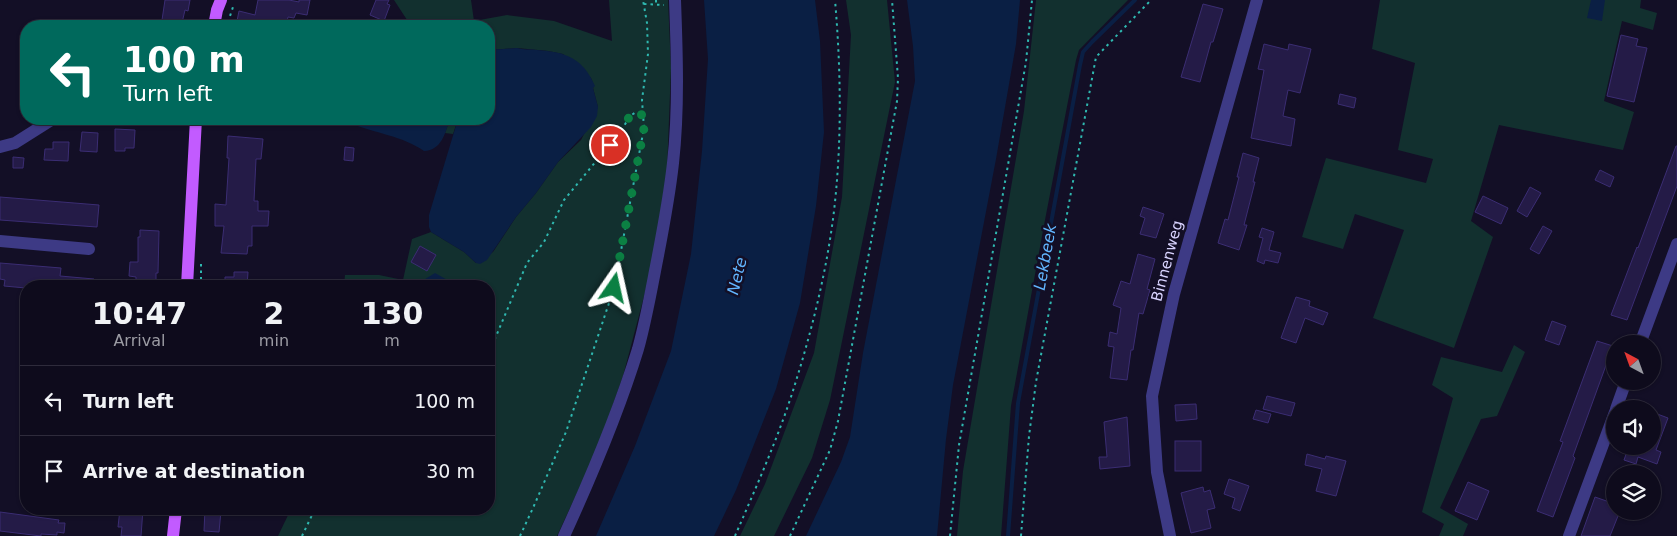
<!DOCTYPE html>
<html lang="en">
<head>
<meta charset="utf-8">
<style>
	:root { --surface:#0e0b1c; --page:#1c1929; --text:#f1f3f6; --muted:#9b9ba3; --line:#2e2b3b }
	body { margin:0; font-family:"DejaVu Sans",sans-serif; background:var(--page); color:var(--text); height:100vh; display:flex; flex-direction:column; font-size:19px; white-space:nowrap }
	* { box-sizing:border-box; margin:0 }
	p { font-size:16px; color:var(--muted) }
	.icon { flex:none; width:28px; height:28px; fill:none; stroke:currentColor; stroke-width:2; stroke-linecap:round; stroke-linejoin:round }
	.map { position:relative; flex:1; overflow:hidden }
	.panel { position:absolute; left:20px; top:280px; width:475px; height:235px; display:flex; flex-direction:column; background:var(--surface); border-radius:20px; box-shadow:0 1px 4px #0004,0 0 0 1px var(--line) }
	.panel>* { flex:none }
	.banner { position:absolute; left:20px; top:20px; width:475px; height:105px; border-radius:20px; box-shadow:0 1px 4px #0004,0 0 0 1px var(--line); background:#00695c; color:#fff; overflow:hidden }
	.needle { width:32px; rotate:319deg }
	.tools { position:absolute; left:1606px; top:335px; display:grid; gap:10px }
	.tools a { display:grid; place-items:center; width:55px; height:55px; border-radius:50%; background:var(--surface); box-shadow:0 1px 4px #0004,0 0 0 1px var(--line); font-size:25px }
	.pin { position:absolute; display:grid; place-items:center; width:42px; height:42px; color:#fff; margin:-21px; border:2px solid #fff; border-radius:50%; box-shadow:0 1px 5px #0007 }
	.me { position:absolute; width:55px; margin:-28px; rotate:11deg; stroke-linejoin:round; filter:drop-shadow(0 0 4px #0008) }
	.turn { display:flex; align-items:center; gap:18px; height:105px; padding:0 20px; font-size:22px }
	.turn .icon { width:65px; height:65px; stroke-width:2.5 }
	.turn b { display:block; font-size:35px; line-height:42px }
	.eta { display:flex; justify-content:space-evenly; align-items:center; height:85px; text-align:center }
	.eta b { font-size:30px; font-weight:600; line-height:35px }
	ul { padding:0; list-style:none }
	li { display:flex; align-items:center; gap:15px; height:70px; padding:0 20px; border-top:1px solid var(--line) }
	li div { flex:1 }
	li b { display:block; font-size:19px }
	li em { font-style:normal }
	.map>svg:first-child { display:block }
	.green { fill:#12302f }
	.water { fill:#0a1f44 }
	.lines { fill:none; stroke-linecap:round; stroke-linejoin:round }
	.stream { stroke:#0a1f44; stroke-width:4 }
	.building { fill:#241b47; stroke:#3b2d73 }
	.path { stroke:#2fb8b0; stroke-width:2; stroke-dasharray:2.5 4; stroke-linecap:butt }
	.minor { stroke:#3d3a85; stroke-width:12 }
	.major { stroke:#c25bff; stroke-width:12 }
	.route { stroke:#0b8043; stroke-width:9; stroke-dasharray:0 16.2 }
	.labels { text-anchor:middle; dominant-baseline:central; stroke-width:5; stroke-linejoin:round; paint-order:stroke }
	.street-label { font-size:15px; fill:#d9d4ff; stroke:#130f26 }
	.water-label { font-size:16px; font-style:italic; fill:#62b6ff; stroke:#130f26 }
</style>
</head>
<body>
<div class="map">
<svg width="1677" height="536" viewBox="0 0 1677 536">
	<rect width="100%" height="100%" fill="#130f26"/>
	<!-- green -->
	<g class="green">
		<polygon points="394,0 471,0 474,21 507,15 554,21 612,41 609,0 668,0 671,68 667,171 652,266 623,376 596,452 557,536 278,536 291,509 489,509 489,286 344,286 345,275 379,275 403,280 412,239 431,232 464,252 476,263 493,252 516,217 536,193 558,162 581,140 598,107 593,88 594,86 591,78 563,54 548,51 517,48 489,50 489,26 411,26"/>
		<polygon points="846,0 887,0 895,82 830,400 812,458 774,536 740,536 765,484 814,353 842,197 851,35"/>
		<polygon points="1036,0 1128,0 1079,50 1076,60 1044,225 1011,406 1001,536 957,536 963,471 1024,111"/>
		<polygon points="1380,0 1641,0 1640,8 1657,13 1653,30 1622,21 1604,101 1634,112 1623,150 1499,125 1471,221 1493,237 1454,348 1373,318 1404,230 1355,214 1343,249 1302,237 1326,158 1426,183 1433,159 1398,150 1415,63 1372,49"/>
		<polygon points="450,119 458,119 453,134 445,133"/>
		<polygon points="1514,345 1525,352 1497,416 1481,419 1440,508 1468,524 1463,536 1439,536 1444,524 1422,512 1453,398 1432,385 1441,357 1502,372"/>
	</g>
	<!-- water -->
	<g class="water">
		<polygon points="704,0 815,0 820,41 824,132 816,206 800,303 776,389 736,490 714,536 596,536 635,446 671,351 691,254 702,151 708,59"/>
		<polygon points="907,0 1020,0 1016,44 996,159 953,385 946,439 937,536 806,536 841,462 850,437 863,353 915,81 913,46"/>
		<polygon points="1591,0 1605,0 1602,21 1587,18"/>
		<path d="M517 48C523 50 531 49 537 50 566 52 583 58 595 86L593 88 598 107 597 116 591 127 558 162 536 193 516 217 487 260 480 264 476 263 464 252 431 232 429 227V215L458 119H489V50Z"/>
		<path d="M349 119H450C445 133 442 150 424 151 403 136 374 133 350 123Z"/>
		<polygon points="435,273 458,286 408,286 415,282 422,281"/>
	</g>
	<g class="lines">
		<!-- stream -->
		<polyline class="stream" points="1008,536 1018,403 1080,65 1083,52 1092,42 1135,0"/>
	</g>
	<!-- building -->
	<g class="building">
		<polygon points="165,0 190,0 188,11 185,10 182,23 162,20"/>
		<polygon points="258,0 289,0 299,2 299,0 310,0 307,15 296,13 294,18 288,17 286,26 265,23 264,26 236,26 239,11 255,15"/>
		<polygon points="376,0 389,0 387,4 390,5 384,21 370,15"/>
		<polygon points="1203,4 1223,9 1213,42 1211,42 1200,82 1181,77"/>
		<polygon points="1621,35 1638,39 1636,46 1647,48 1634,102 1607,96"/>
		<polygon points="1264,44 1288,50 1289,44 1311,49 1300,93 1288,90 1283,116 1295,119 1291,146 1251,138 1264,70 1258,69"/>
		<polygon points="1340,94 1356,98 1354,108 1338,104"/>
		<polygon points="115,129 135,130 134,148 125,148 125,151 115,151"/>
		<polygon points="82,132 98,133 97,152 80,151"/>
		<polygon points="228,136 263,139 261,159 256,159 254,201 258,201 258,211 269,211 268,226 252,226 252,246 248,246 247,254 221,253 224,226 215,226 215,204 226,205 229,158 227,158"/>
		<polygon points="53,142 69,142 68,161 44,160 45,149 53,149"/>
		<polygon points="1676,146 1677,146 1677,186 1627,320 1611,315 1637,247 1638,248"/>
		<polygon points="345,147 354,148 353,161 344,160"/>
		<polygon points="1243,153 1259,158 1253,182 1255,182 1244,225 1247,225 1239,250 1218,243 1225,219 1228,220 1239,177 1237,177"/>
		<polygon points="13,157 24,158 23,168 13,168"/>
		<polygon points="1600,170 1614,177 1610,187 1595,180"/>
		<polygon points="1530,187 1541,193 1527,217 1517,211"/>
		<polygon points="1483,196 1508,208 1501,224 1475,212"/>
		<polygon points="0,197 99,205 97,227 0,220"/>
		<polygon points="1143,207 1164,214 1156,238 1140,234 1145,218 1140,216"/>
		<polygon points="1543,226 1552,231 1539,254 1530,249"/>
		<polygon points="1262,228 1274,232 1269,250 1281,253 1278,263 1265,260 1264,264 1257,261 1263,238 1259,237"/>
		<polygon points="140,230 159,231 158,273 156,273 156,286 136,286 136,277 129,276 130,262 138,262 138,237 140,237"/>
		<polygon points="420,246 436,255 427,271 411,262"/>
		<polygon points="1138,254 1155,259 1147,289 1150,290 1143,314 1139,313 1133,350 1131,350 1127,380 1110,378 1114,347 1108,346 1110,332 1117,334 1121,308 1113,305 1121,281 1130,284"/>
		<polygon points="0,263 61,268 60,276 94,279 94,286 26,286 26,288 4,286 5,280 0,279"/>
		<polygon points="234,272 248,272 247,286 225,286 225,277 234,277"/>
		<polygon points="1296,297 1310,301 1309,306 1328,313 1323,325 1305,318 1296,343 1281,338"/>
		<polygon points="1552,321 1566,326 1559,345 1545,340"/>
		<polygon points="1597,341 1613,346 1573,456 1575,458 1553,517 1537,511 1563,442 1560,441"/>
		<polygon points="1267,396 1295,403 1291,416 1263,409"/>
		<polygon points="1196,404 1197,419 1176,421 1175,405"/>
		<polygon points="1256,410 1271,414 1268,423 1253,419"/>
		<polygon points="1652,412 1668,418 1656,450 1661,452 1657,464 1638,457 1636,464 1624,460 1629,446 1652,446"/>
		<polygon points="1127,417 1130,466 1100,469 1099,457 1107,457 1104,422"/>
		<rect x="1175" y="441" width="26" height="30"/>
		<polygon points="1307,454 1325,459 1326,456 1346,461 1336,496 1316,491 1322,469 1305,465"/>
		<polygon points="1229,479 1249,486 1240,511 1232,508 1235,498 1224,494"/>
		<polygon points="1468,482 1489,491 1477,520 1455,511"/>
		<polygon points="1203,487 1204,492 1210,490 1215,508 1207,510 1211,528 1191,533 1181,493"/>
		<polygon points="1595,497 1615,504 1615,511 1620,511 1610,536 1581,536"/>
		<polygon points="120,509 143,509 141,536 121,536 122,527 118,527"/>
		<polygon points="205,509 221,511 219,532 204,531"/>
		<polygon points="0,512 59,520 58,523 65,523 64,533 57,532 57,535 41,534 41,536 0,531"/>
	</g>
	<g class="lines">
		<!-- path -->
		<g class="path">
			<polyline points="656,0 656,5"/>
			<polyline points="644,4 664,5"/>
			<polyline points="228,22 233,7"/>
			<polyline points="201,286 201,264"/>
			<polyline points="489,341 494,341 527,263 544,242 564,200 621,131 630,116 636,112 645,115"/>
			<polyline points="302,536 315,509"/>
			<polyline points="520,536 533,508 566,432 614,288 644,128 642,100 648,54 647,23 643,0"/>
			<path d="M735 536C757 485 780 434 796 381 813 326 827 269 834 211 842 142 841 70 835 0"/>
			<polyline points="790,536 830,450 838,421 897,101 898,78 892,0"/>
			<polyline points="950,536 959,445 1026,62 1032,0"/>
			<polyline points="1021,536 1029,436 1036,382 1096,57 1151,0"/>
		</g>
		<!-- minor -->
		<g class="minor">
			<polyline points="0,147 15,143 53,119"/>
			<polyline points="0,241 89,249"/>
			<polyline points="1640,344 1677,244"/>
			<polyline points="1616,409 1626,381"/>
			<path d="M564 536C592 475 618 414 638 349 645 324 650 297 655 271 662 235 669 200 673 163 679 109 677 54 675 0"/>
			<polyline points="1170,536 1157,472 1152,396 1174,294 1257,0"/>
			<polyline points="1569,536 1615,412"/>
		</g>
		<!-- major -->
		<g class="major">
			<polyline points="214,26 217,10 221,0"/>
			<polyline points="187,286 196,119"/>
			<polyline points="173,536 176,509"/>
		</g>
	</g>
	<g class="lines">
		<!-- route -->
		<polyline class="route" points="610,145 630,116 636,112 644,116 644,128 614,288"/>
	</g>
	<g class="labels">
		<!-- street labels -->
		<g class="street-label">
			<text transform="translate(1167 261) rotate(-75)">Binnenweg</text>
		</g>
		<!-- water labels -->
		<g class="water-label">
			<text transform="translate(1045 257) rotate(-80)">Lekbeek</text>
			<text transform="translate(737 276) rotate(-76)">Nete</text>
		</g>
	</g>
</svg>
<div class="tools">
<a><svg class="needle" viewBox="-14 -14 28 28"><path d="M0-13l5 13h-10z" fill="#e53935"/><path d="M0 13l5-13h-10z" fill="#9b9ba3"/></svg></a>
<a><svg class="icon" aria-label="sound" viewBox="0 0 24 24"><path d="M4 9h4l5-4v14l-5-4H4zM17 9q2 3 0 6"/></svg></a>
<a><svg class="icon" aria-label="layers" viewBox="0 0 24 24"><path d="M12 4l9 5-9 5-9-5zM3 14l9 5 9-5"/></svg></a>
</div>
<div class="pin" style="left:610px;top:145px;background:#d93025"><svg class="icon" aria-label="arrive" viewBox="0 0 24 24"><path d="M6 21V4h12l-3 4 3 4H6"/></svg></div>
<svg class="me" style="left:614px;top:288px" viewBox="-20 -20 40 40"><path d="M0-17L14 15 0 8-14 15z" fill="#0b8043" stroke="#fff" stroke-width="4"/></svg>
<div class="banner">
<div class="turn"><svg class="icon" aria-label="left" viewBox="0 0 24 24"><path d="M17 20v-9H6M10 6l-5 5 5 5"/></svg><div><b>100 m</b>Turn left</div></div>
</div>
<section class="panel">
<div class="eta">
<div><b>10:47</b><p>Arrival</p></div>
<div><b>2</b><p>min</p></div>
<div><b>130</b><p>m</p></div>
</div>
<ul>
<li><svg class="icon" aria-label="left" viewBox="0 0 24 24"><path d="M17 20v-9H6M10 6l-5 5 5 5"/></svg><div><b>Turn left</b></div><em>100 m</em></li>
<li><svg class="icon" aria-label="arrive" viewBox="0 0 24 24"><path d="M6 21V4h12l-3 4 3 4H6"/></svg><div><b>Arrive at destination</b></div><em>30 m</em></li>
</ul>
</section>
</div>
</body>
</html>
